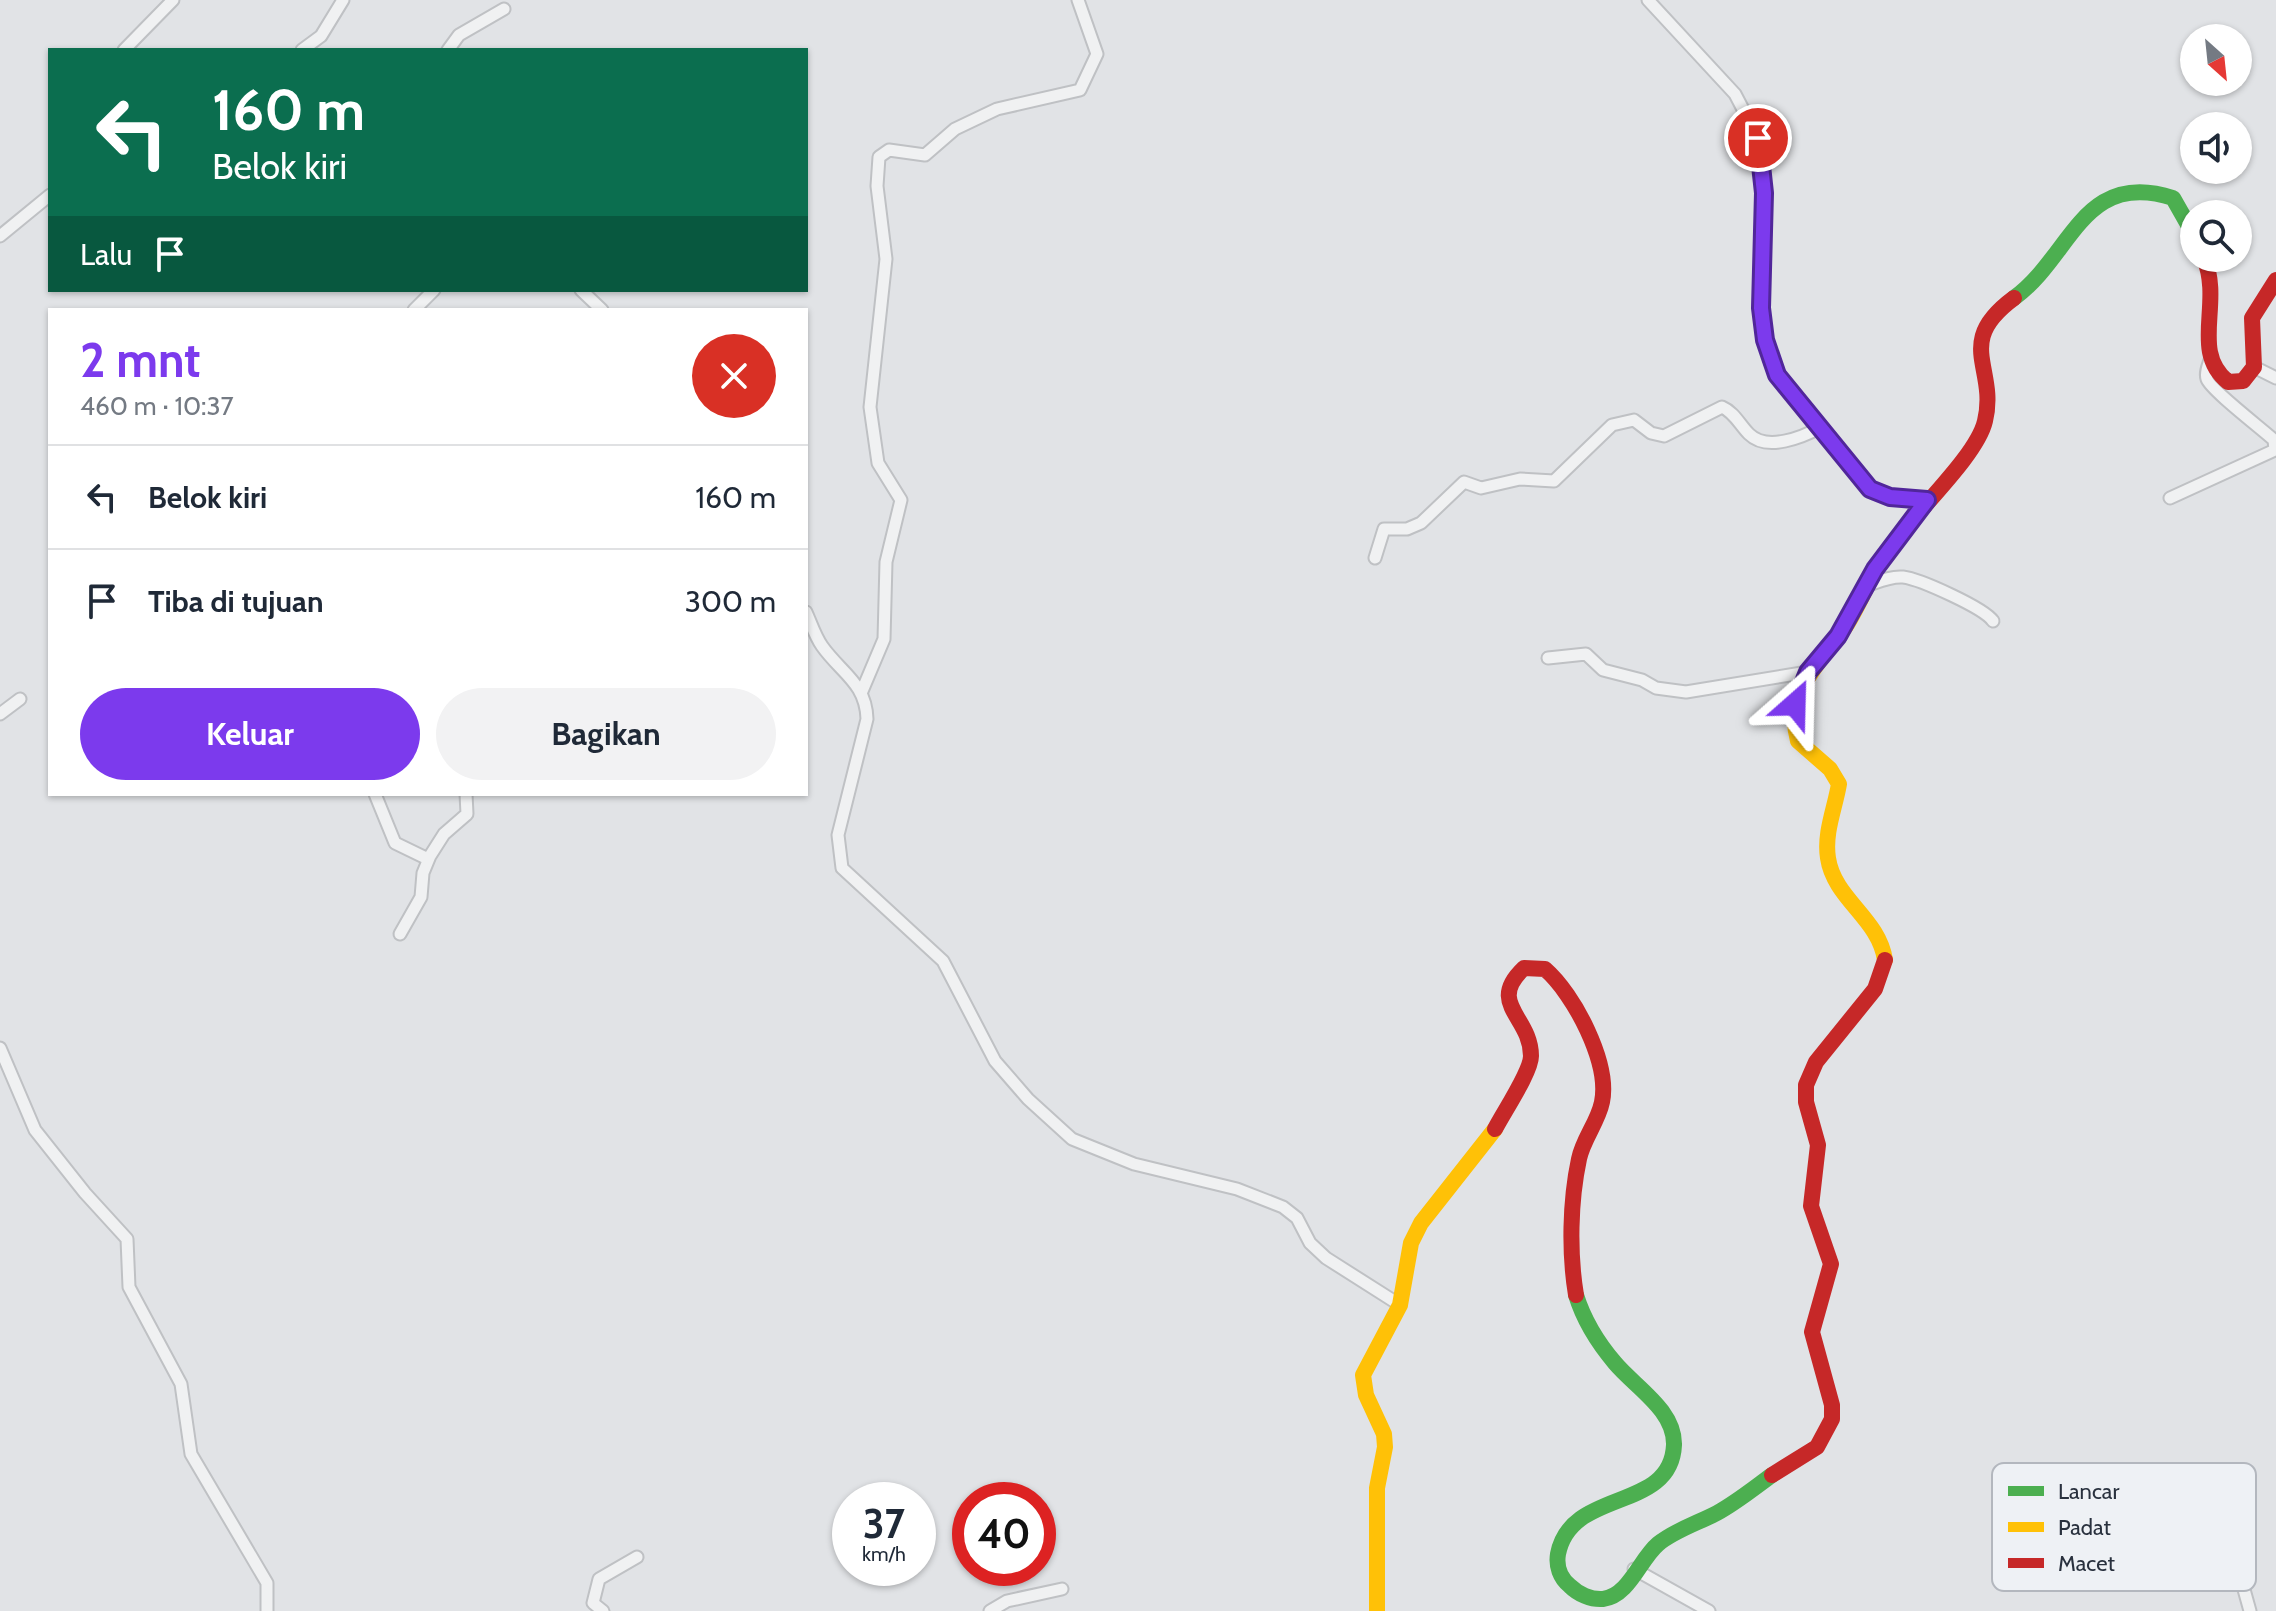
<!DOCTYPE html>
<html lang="id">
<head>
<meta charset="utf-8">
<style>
	:root { --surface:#fff; --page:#f2f2f3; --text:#1f2937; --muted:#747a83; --line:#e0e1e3; --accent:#7c3aed }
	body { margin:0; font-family:Cabin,sans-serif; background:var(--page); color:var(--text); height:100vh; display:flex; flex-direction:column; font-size:30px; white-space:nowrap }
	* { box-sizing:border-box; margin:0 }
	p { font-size:26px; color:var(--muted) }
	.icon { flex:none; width:44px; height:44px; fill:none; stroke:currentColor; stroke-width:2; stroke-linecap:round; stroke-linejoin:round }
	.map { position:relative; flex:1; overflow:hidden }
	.details { position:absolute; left:48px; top:308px; width:760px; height:488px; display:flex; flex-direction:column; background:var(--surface); border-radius:0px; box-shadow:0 2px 6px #0004 }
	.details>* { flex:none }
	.hud { position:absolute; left:48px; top:48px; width:760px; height:244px; border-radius:0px; box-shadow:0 2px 6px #0004; background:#0b6e4f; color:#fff; overflow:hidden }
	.needle { width:52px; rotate:153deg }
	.fabs { position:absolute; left:2180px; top:24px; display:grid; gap:16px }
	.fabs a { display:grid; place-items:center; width:72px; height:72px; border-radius:50%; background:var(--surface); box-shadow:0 2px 6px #0004; font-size:40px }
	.speed { position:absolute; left:832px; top:1482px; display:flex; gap:16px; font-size:40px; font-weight:700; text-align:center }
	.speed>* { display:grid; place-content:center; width:104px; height:104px; border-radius:50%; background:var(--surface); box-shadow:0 2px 6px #0004; line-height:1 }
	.speed small { font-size:20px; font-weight:400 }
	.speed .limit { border:12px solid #d22; background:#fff; color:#111 }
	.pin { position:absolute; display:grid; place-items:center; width:68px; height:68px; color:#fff; margin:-34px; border:4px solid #fff; border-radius:50%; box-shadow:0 2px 8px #0007 }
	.me { position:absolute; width:88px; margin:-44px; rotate:25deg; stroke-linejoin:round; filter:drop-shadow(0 0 6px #0008) }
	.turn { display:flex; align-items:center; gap:28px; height:168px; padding:0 32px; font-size:36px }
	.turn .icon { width:104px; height:104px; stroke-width:2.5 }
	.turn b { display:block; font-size:56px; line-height:68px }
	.then { display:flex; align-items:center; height:76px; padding:0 32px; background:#0003; gap:16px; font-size:30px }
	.round { display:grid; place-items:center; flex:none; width:84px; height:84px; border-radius:42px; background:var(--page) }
	.headline { display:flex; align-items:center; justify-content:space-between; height:136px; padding:0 32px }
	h1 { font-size:48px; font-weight:800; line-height:60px; color:var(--accent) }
	.cta { display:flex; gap:16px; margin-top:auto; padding:16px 32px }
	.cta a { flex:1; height:92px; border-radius:48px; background:var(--accent); color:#fff; font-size:32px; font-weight:800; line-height:92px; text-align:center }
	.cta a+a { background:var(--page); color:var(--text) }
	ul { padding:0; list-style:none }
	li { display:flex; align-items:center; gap:24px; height:104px; padding:0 32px; border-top:2px solid var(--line) }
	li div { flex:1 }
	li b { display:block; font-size:30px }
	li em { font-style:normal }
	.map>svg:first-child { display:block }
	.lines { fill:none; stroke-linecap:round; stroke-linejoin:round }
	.street-casing { stroke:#bfc1c4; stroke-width:15 }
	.street { stroke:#f0f1f2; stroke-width:11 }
	.fast { stroke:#4caf50; stroke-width:16 }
	.slow { stroke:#ffc107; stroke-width:16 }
	.jam { stroke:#c62828; stroke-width:16 }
	.route-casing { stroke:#51269a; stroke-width:20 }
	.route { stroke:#7c3aed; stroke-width:14 }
	.key { fill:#eef1f5; stroke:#b3b7be; stroke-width:2 }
	.key-label { font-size:22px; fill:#29313e }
</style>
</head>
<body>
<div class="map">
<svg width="2276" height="1611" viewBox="0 0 2276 1611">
	<rect width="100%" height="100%" fill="#e1e3e6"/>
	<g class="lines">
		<defs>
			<g id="street">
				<polyline points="1648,0 1735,94 1758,138 1764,193 1761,308 1765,340 1783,383 1870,489 1890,497 1927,500"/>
				<polyline points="124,50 173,0"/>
				<polyline points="302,50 321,36 343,0"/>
				<polyline points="448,50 459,35 504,9"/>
				<polyline points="0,236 50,195"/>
				<polyline points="581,290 602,310"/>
				<polyline points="414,310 434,290"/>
				<polyline points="2254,367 2276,378"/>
				<path d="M2170 498 2275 450 2274 440C2262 429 2210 389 2207 379 2205 373 2208 366 2210 360"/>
				<path d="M1375 558 1384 529H1407L1421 523 1464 482 1481 488 1520 479 1554 481 1612 425 1634 420 1651 433 1664 436 1722 407C1734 412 1740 425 1749 434 1767 452 1803 437 1821 427"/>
				<path d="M1866 586C1878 582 1890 576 1903 577 1920 579 1984 608 1993 621"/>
				<path d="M806 612C811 623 815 636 822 646 841 673 866 683 867 719L838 835 842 868 943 961 995 1061 1028 1099 1072 1139 1134 1164 1237 1189 1283 1207 1297 1218 1310 1243 1326 1258 1400 1305"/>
				<polyline points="1548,658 1586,654 1603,670 1642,680 1656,688 1686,692 1808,672"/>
				<polyline points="862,691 884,639 886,562 901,500 878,463 870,407 886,259 877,186 879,157 889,150 925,155 955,129 997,109 1080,90 1097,54 1078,0"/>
				<polyline points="0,714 20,699"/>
				<polyline points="375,794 395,843 428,859"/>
				<polyline points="400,934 421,897 423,873 430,856 444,834 467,814 466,794"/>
				<polyline points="0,1048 35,1130 85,1193 127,1239 129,1287 181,1384 191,1454 267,1583 267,1611"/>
				<polyline points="2236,1531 2244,1541 2238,1568 2250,1611"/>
				<polyline points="1634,1569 1709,1611"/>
				<polyline points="603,1611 593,1603 599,1579 637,1557"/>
				<polyline points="990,1611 1007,1601 1062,1589"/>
			</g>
		</defs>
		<!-- street casing -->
		<use href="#street" class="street-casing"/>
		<!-- street -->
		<use href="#street" class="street"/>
		<!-- fast -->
		<g class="fast">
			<path d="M2014 298C2072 256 2082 169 2173 198L2194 235"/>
			<path d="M1576 1295C1584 1321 1598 1343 1615 1363 1635 1387 1675 1410 1674 1445 1671 1513 1571 1487 1558 1554 1556 1566 1560 1578 1570 1586 1578 1594 1591 1600 1603 1599 1629 1596 1640 1559 1658 1544 1675 1530 1698 1523 1717 1513 1737 1502 1754 1488 1772 1475"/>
		</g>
		<!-- slow -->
		<g class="slow">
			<path d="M1878 565C1867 585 1858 607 1846 626 1821 662 1784 692 1798 741L1830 769 1839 784C1835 808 1824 833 1828 858 1834 899 1879 918 1885 960"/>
			<polyline points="1377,1611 1377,1488 1385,1447 1384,1434 1366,1395 1363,1375 1400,1305 1411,1243 1421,1223 1495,1129"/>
		</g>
		<!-- jam -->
		<g class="jam">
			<path d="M2204 258C2223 304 2190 351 2228 382L2243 381 2254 367 2252 318 2276 280"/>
			<path d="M1878 565C1901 524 1976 460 1985 421 1998 367 1953 343 2014 298"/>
			<path d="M1495 1129C1503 1113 1531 1072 1531 1056 1531 1016 1486 1004 1524 968L1545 969C1574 994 1610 1063 1602 1102 1598 1122 1583 1139 1579 1159 1570 1201 1569 1253 1576 1295"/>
			<polyline points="1772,1475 1817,1447 1832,1419 1832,1405 1812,1332 1831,1264 1811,1206 1818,1145 1806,1102 1806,1085 1816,1062 1875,989 1885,960"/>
		</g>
	</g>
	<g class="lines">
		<defs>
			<polyline id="route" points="1758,138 1764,193 1761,308 1765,340 1777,375 1870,489 1890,497 1927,500 1875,569 1838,636 1808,672 1795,704"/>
		</defs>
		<!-- route casing -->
		<use href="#route" class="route-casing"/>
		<!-- route -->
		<use href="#route" class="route"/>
	</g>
	<!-- legend -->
	<rect x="1992" y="1463" width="264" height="128" rx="12" class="key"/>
	<rect x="2008" y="1486" width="36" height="10" fill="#4caf50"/>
	<rect x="2008" y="1522" width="36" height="10" fill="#ffc107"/>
	<rect x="2008" y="1558" width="36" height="10" fill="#c62828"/>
	<g class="key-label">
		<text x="2058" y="1499">Lancar</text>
		<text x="2058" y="1535">Padat</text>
		<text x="2058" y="1571">Macet</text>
	</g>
</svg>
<div class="fabs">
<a><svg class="needle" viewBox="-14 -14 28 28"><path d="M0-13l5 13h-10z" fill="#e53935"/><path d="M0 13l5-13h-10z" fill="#747a83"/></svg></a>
<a><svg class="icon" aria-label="sound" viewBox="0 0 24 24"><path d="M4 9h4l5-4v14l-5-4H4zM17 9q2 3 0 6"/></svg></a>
<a><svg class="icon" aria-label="search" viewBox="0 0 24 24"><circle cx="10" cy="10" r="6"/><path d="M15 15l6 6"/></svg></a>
</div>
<div class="speed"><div>37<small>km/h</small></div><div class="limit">40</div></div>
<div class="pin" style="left:1758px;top:138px;background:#d93025"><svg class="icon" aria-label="arrive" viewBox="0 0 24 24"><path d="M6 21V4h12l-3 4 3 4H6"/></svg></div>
<svg class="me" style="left:1795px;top:704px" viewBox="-20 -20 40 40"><path d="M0-17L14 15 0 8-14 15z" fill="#7c3aed" stroke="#fff" stroke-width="4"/></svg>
<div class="hud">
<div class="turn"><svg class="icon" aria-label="left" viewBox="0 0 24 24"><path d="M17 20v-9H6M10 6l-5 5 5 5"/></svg><div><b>160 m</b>Belok kiri</div></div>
<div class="then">Lalu<svg class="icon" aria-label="arrive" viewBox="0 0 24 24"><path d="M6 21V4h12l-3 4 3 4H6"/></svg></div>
</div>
<section class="details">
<div class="headline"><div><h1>2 mnt</h1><p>460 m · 10:37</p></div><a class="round" style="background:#d93025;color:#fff"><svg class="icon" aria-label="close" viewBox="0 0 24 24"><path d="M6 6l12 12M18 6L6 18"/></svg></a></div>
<ul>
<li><svg class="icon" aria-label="left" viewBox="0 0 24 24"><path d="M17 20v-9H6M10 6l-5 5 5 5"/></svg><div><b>Belok kiri</b></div><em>160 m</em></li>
<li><svg class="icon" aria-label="arrive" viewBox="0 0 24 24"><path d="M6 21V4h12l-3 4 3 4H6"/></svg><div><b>Tiba di tujuan</b></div><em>300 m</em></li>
</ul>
<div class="cta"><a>Keluar</a><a>Bagikan</a></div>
</section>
</div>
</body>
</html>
